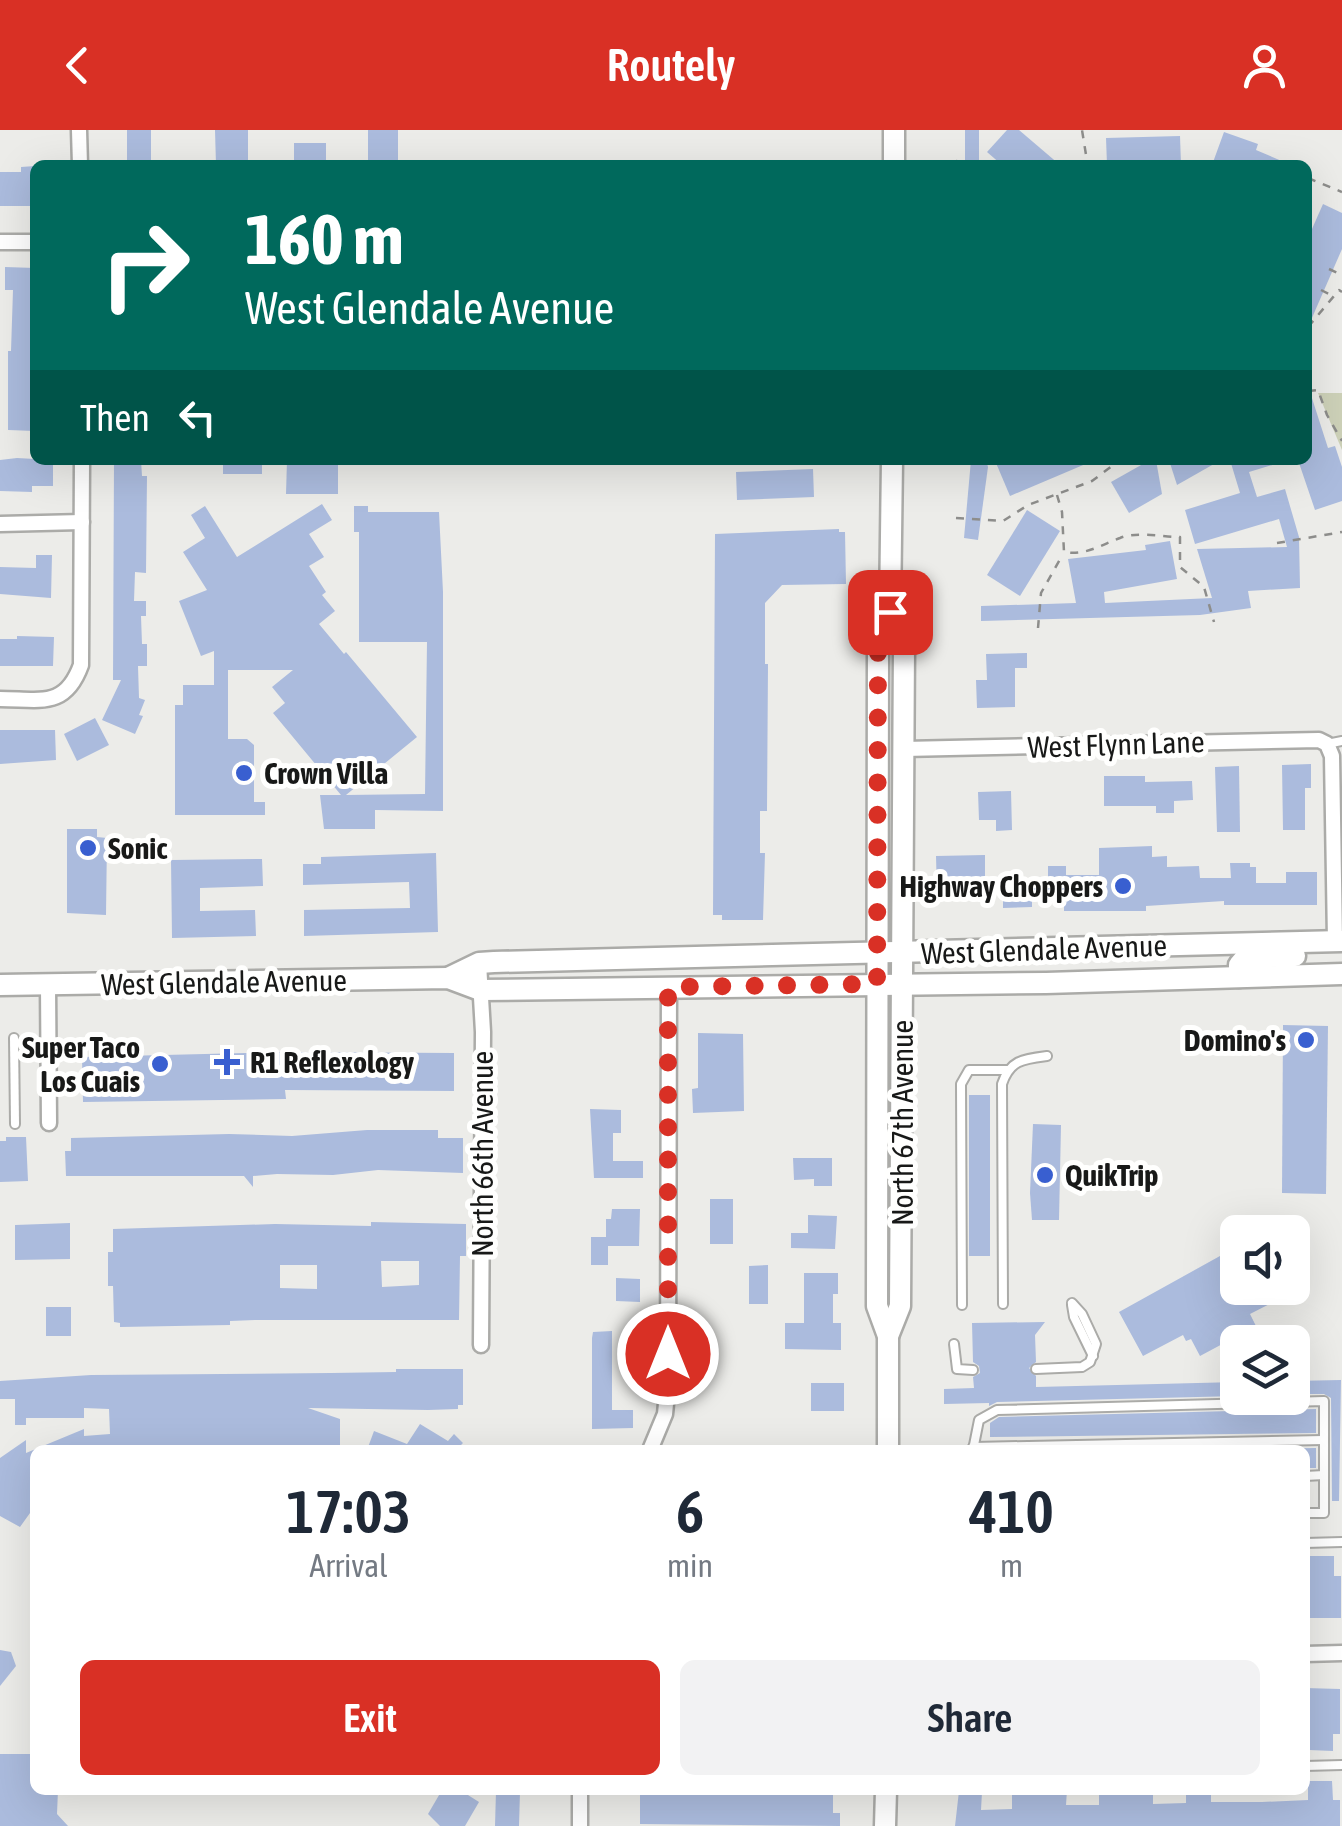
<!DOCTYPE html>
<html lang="en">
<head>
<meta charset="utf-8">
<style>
	:root { --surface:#fff; --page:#f2f2f3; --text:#1f2937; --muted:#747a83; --accent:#d93025 }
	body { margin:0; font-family:"Asap Condensed",sans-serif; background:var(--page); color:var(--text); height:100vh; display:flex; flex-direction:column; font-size:38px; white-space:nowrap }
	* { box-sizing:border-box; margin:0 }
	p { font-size:32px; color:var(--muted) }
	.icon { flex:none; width:55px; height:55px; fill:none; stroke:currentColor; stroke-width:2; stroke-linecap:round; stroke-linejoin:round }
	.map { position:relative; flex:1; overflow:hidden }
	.drawer { position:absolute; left:30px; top:1315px; width:1280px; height:350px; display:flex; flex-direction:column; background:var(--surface); border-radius:15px; box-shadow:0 10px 40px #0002 }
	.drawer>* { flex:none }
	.guide { position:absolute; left:30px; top:30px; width:1282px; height:305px; border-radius:15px; box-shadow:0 10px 40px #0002; background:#00695c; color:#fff; overflow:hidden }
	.fabs { position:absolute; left:1220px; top:1085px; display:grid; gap:20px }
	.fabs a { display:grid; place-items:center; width:90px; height:90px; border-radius:15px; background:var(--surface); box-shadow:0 10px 40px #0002; font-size:50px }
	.pin { position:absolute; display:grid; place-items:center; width:85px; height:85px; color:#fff; margin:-42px; border-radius:20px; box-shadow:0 5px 15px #0006 }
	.me { position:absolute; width:110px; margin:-55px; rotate:0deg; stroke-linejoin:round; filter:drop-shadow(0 0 8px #0008) }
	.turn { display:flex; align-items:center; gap:35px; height:210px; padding:0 50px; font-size:45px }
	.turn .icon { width:130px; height:130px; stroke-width:2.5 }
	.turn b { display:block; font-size:70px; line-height:85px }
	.then { display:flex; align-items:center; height:95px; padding:0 50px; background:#0003; gap:20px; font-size:38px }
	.eta { display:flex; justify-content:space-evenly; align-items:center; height:170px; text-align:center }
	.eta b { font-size:60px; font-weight:600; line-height:70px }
	.action { display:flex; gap:20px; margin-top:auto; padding:20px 50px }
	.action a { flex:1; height:115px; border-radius:15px; background:var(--accent); color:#fff; font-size:40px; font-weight:600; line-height:115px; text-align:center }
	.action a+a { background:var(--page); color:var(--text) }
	header { display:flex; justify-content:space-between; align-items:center; height:130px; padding:0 50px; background:var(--accent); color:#fff; font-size:45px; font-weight:600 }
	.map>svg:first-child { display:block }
	.green { fill:#cdd1b8 }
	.building { fill:#abbbdd; fill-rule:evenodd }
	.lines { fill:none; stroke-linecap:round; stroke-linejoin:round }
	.service-casing { stroke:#ababa8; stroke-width:12 }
	.minor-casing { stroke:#ababa8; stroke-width:19 }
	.secondary-casing { stroke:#ababa8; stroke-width:25 }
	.path { stroke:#8d8d8b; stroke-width:2.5; stroke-dasharray:8 8; stroke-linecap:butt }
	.service { stroke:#fff; stroke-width:8 }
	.minor { stroke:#fff; stroke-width:14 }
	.secondary { stroke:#fff; stroke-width:20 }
	.route { stroke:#d93025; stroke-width:18; stroke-dasharray:0 32.4 }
	.poi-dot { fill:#395fd0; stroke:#fffffe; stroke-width:4 }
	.labels { text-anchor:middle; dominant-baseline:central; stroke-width:10; stroke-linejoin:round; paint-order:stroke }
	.street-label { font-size:30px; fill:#181918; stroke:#fffffe }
	.poi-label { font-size:30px; font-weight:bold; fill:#181918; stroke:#fffffe; text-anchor:start }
</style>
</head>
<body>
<header><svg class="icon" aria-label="back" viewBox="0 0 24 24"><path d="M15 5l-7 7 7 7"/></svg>Routely<svg class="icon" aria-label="person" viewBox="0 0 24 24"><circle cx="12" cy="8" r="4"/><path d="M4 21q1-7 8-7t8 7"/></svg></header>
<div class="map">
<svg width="1342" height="1696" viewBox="0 0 1342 1696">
	<rect width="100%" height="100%" fill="#ecece9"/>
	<!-- green -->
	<polygon class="green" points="1318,263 1342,263 1342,320"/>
	<!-- building -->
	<g class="building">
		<rect x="127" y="0" width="24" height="35"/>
		<polygon points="215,0 248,0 248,35 216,35"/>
		<rect x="368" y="0" width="30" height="35"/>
		<rect x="965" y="0" width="14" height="35"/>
		<polygon points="1007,0 1019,0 1060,35 1002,35 987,22"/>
		<polygon points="1224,2 1258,14 1256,20 1291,35 1212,35"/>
		<polygon points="1180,6 1181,35 1107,35 1106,8"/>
		<rect x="294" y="13" width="32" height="22"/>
		<polygon points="35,36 35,76 0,76 0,42 21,42 21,37"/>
		<polygon points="1323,74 1342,83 1342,119 1308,197 1308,108"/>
		<polygon points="5,137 35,138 35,301 8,300 8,221 11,221 13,160 5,160"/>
		<polygon points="1310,262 1328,318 1335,316 1342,337 1342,371 1315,380 1298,330 1308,330"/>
		<polygon points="17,328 53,330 53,356 32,356 32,362 0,361 0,330"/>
		<polygon points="114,330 141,330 142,346 147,346 146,443 135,442 134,471 146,471 146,486 141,486 142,514 147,514 147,536 138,536 139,568 145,570 139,585 143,586 135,604 102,590 121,550 113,550"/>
		<rect x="223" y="330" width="39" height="14"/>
		<polygon points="287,330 338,330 338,364 286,364"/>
		<polygon points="971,330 986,330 988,337 978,410 964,408"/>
		<polygon points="1003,330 1095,330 1010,366 996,333"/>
		<polygon points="1150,330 1156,330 1162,364 1129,383 1111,352"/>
		<polygon points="1169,330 1221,330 1177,355"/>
		<polygon points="1230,330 1278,330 1279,333 1249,342 1257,367 1285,359 1299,407 1300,458 1248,461 1251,478 1200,485 981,491 981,476 1076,473 1068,429 1146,420 1145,415 1170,411 1177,449 1104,462 1105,473 1212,468 1197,419 1287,417 1279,389 1195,414 1185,380 1240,363"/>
		<polygon points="813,339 814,367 737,370 736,342"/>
		<polygon points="322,374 332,390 309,404 324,427 309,436 326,462 322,465 335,481 319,494 344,524 346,522 417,607 346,665 425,664 427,512 359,512 359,402 354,402 354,376 368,376 368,382 439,382 443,462 443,681 375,680 375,699 324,699 320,665 341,665 273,583 285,573 272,557 293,540 228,540 228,609 247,609 254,615 254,672 265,672 265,685 175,685 175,575 183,575 183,555 214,555 214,521 201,526 179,471 207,460 183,422 205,408 191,385 205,376 237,427"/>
		<polygon points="1027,380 1060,401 1020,466 987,445"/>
		<polygon points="839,399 839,402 845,402 846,454 782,455 765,473 765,534 768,534 767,681 760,681 760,723 765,723 763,790 722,790 722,785 713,785 715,404"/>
		<polygon points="36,425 52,425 51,468 0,464 0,437 36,438"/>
		<polygon points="17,506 54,507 53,536 0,536 0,509 17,509"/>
		<polygon points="1027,523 1027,538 1015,538 1015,577 977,578 976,550 987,550 986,524"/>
		<polygon points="95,588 109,615 77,631 64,604"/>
		<polygon points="0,600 55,600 56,630 0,634"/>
		<polygon points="1311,634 1311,658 1305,658 1305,700 1283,700 1282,635"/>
		<polygon points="1239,636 1240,702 1217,702 1215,637"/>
		<polygon points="1104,646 1145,646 1145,652 1192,651 1193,670 1174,671 1174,683 1156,683 1156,676 1104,676"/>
		<polygon points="1011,661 1012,700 996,701 996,690 979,690 978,662"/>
		<polygon points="67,699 97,699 97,707 107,708 106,785 67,783"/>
		<polygon points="1152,716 1152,727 1167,726 1167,737 1199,736 1200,748 1231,748 1230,733 1250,733 1250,737 1256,737 1256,753 1286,753 1286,742 1317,742 1317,775 1224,775 1224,771 1146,776 1146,781 1064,781 1064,761 1032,761 1032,777 1003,778 1003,764 937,764 936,726 985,725 985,751 1048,750 1048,736 1066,736 1066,745 1099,745 1099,718"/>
		<polygon points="436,723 438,802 304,806 304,780 410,778 409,752 303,755 303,734 321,734 321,727"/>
		<polygon points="262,729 263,756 200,758 200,781 255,780 256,806 172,808 171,730"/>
		<polygon points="1283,895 1328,896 1326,1064 1282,1063"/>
		<polygon points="698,903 743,904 744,981 693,983 692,959 698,958"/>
		<polygon points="286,922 454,923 454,961 285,960 286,969 83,972 82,927"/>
		<rect x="969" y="965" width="21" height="161"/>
		<polygon points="590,979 621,980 621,1003 613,1003 613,1031 643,1031 643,1048 594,1048"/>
		<polygon points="1033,994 1061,995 1059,1090 1032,1090 1030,1063"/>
		<polygon points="367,1000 438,1000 438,1008 463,1008 463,1043 378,1040 333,1045 277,1044 253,1046 253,1057 244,1046 66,1046 65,1021 71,1021 71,1008 229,1004 292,1006"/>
		<polygon points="6,1007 26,1007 28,1051 0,1052 0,1011 6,1011"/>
		<polygon points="793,1028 832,1028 832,1056 814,1056 814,1049 794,1050"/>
		<rect x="710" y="1069" width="23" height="45"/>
		<polygon points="612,1079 640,1079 639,1116 608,1116 608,1135 591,1135 591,1107 606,1107 606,1089 611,1089"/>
		<polygon points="808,1085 837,1086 835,1119 791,1118 791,1103 808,1103"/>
		<path d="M371 1092 466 1094V1126H460L459 1190H255L230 1191V1195L120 1197V1193L114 1192 113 1156H108V1122H113V1099L275 1094 371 1096ZM381 1131H419V1155L382 1157ZM280 1135H317V1159L280 1158Z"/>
		<polygon points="70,1093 70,1129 15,1130 15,1095"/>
		<polygon points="1238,1116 1238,1158 1301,1158 1250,1184 1256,1196 1200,1226 1191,1209 1186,1211 1183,1205 1143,1226 1119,1182"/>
		<polygon points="768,1135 768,1174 749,1174 749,1136"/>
		<polygon points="804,1143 838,1143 838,1164 833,1164 833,1193 841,1193 841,1220 785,1219 785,1193 804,1193"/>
		<polygon points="616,1148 640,1149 640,1172 616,1171"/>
		<rect x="46" y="1177" width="25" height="29"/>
		<polygon points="1045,1192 1035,1205 1036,1232 1029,1238 1036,1246 1036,1257 1238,1252 1238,1266 997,1272 989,1276 989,1273 944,1274 944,1259 974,1258 973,1247 980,1243 979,1236 973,1232 972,1193"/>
		<polygon points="612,1201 612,1280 633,1280 633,1298 592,1299 592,1208 593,1202"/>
		<polygon points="396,1239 463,1239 463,1275 458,1275 458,1279 428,1280 308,1278 340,1289 340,1320 35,1320 35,1376 20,1397 0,1386 0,1328 26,1310 26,1323 84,1299 84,1306 110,1304 109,1279 84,1278 84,1288 26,1288 26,1295 15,1295 15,1269 0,1269 0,1251 91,1245 331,1243 396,1242"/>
		<polygon points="1341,1250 1339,1371 1332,1371 1331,1268 1324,1264 1292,1264 1292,1251"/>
		<rect x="811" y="1253" width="33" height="28"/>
		<polygon points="1316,1279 1316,1303 990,1307 990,1293 999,1287"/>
		<polygon points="420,1294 448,1311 454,1304 463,1313 458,1318 462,1320 367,1320 374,1301 407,1314"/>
		<polygon points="1316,1318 1316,1338 1305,1338 1305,1320 1199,1320"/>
		<polygon points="1310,1426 1334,1426 1334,1446 1341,1446 1341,1488 1305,1488 1305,1446 1310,1446"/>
		<polygon points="0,1520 11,1522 16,1536 0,1556"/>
		<polygon points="1305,1558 1340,1559 1340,1604 1333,1604 1333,1621 1309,1620 1309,1604 1305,1604"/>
		<polygon points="0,1624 31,1624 30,1650 35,1650 35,1660 58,1660 57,1684 68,1696 0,1696"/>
		<polygon points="1308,1651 1332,1651 1333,1670 1340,1670 1340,1696 955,1696 959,1661 982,1662 981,1680 1012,1679 1012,1660 1067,1660 1066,1675 1099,1675 1099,1660 1153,1660 1153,1674 1186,1673 1186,1660 1211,1660 1211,1672 1262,1672 1308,1670"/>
		<polygon points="442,1660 460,1660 479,1672 465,1696 440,1696 428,1684"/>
		<polygon points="640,1660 833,1660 833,1683 840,1683 840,1696 640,1694"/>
		<polygon points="496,1661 520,1662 519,1696 495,1696"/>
	</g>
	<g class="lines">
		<defs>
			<g id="service">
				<polyline points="1327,614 1342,611"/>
				<polyline points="14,908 15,994"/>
				<path d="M1003 1174 1002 954C1010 930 1023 929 1047 926"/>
				<polyline points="962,1175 961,954 969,940 1007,940"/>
				<polyline points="1072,1175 1074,1187 1093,1226"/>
				<polyline points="954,1214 957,1239 973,1240"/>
				<polyline points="1036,1239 1082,1237 1090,1232 1096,1214 1082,1184 1072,1173"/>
				<polyline points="973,1317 1324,1310"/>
				<polyline points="973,1320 979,1290 997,1280 1324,1271 1324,1383 1305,1383"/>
				<polyline points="1305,1346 1324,1345"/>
				<polyline points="1305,1413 1342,1412"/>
				<polyline points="1305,1636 1342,1635"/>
			</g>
			<g id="minor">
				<polyline points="79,0 80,35"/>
				<polyline points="0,112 35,112"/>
				<polyline points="0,394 82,392"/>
				<path d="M0 569C40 569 65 579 81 535L82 330"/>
				<polyline points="904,619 1319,610 1327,614 1332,626 1335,811"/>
				<polyline points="479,833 483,902 481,1215"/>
				<polyline points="48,855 49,993"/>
				<polyline points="650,1320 665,1284 668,1253 669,857"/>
				<polyline points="1305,1524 1342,1523"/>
				<polyline points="580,1660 580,1696"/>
			</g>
			<g id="secondary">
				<polyline points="894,0 894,35"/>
				<polyline points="1239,847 1239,835 1245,828 1295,826"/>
				<polyline points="448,848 479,833 494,832 1342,811"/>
				<polyline points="0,855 448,848 480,860 1046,853 1342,844"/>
				<polyline points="888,1206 900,1176 904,515 890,482"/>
				<polyline points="888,1320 888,1206 877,1176 878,515 890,482 892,330"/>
				<polyline points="885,1696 886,1660"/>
			</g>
		</defs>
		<!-- service casing -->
		<use href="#service" class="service-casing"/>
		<!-- minor casing -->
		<use href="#minor" class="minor-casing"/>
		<!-- secondary casing -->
		<use href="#secondary" class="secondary-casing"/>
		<!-- path -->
		<g class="path">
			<polyline points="956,31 979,35"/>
			<polyline points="1079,35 1087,31 1082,0"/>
			<polyline points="1308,48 1342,62"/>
			<polyline points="1329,139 1342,145"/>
			<polyline points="1321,160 1331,165"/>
			<polyline points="1308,197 1339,160 1342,162"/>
			<polyline points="1308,261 1318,260 1327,285 1342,311"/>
			<path d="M1057 365 1062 382 1064 422C1085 426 1101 415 1120 408 1137 401 1162 407 1180 407V437L1204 457 1214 492"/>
			<polyline points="956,388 1003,391 1028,375 1092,351 1120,330"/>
			<polyline points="1277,413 1342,402"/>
			<polyline points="1038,498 1041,463 1063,424"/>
		</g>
		<!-- service -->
		<use href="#service" class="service"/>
		<!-- minor -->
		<use href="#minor" class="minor"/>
		<!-- secondary -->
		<use href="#secondary" class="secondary"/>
	</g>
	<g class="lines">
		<!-- route -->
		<polyline class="route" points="668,1224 668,857 877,854 878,514 890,482"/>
	</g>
	<!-- markers -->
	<g class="poi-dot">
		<circle cx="244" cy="643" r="10"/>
		<circle cx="88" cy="718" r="10"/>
		<circle cx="1123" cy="756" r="10"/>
		<circle cx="1306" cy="910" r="10"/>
		<path d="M222 917h10v10h10v10h-10v10h-10v-10h-10v-10h10z"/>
		<circle cx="160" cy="934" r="10"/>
		<circle cx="1045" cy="1045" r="10"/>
	</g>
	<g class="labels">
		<!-- street labels -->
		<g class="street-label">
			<text transform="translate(1116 614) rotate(-2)">West Flynn Lane</text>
			<text transform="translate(1044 819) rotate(-2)">West Glendale Avenue</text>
			<text transform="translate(224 852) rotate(-1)">West Glendale Avenue</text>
			<text transform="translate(902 993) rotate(-90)">North 67th Avenue</text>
			<text transform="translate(482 1024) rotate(-90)">North 66th Avenue</text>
		</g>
		<!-- poi labels -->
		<g class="poi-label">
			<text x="264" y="643">Crown Villa</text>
			<text x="108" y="718">Sonic</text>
			<text x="1103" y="756" text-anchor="end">Highway Choppers</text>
			<text x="1286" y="910" text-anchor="end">Domino's</text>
			<text x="140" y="917" text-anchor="end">Super Taco<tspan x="140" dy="34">Los Cuais</tspan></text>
			<text x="250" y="932">R1 Reflexology</text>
			<text x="1065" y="1045">QuikTrip</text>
		</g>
	</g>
</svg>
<div class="fabs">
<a><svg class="icon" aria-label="sound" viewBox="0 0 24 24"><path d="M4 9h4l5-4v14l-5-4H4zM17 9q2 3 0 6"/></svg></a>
<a><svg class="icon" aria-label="layers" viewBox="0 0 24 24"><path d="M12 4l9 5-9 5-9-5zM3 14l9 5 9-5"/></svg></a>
</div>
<div class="pin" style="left:890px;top:482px;background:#d93025"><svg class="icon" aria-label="arrive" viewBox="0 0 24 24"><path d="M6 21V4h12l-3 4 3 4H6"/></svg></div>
<svg class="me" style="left:668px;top:1224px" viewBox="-20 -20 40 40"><circle r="17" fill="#d93025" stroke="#fff" stroke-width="3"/><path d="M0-11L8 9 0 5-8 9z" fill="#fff"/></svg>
<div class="guide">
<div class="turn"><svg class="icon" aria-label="right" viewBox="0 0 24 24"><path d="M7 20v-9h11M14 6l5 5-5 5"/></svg><div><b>160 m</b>West Glendale Avenue</div></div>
<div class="then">Then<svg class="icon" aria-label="left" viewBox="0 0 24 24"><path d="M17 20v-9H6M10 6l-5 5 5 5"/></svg></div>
</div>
<section class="drawer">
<div class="eta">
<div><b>17:03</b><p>Arrival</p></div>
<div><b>6</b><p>min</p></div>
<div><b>410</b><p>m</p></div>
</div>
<div class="action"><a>Exit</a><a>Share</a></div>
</section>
</div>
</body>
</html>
